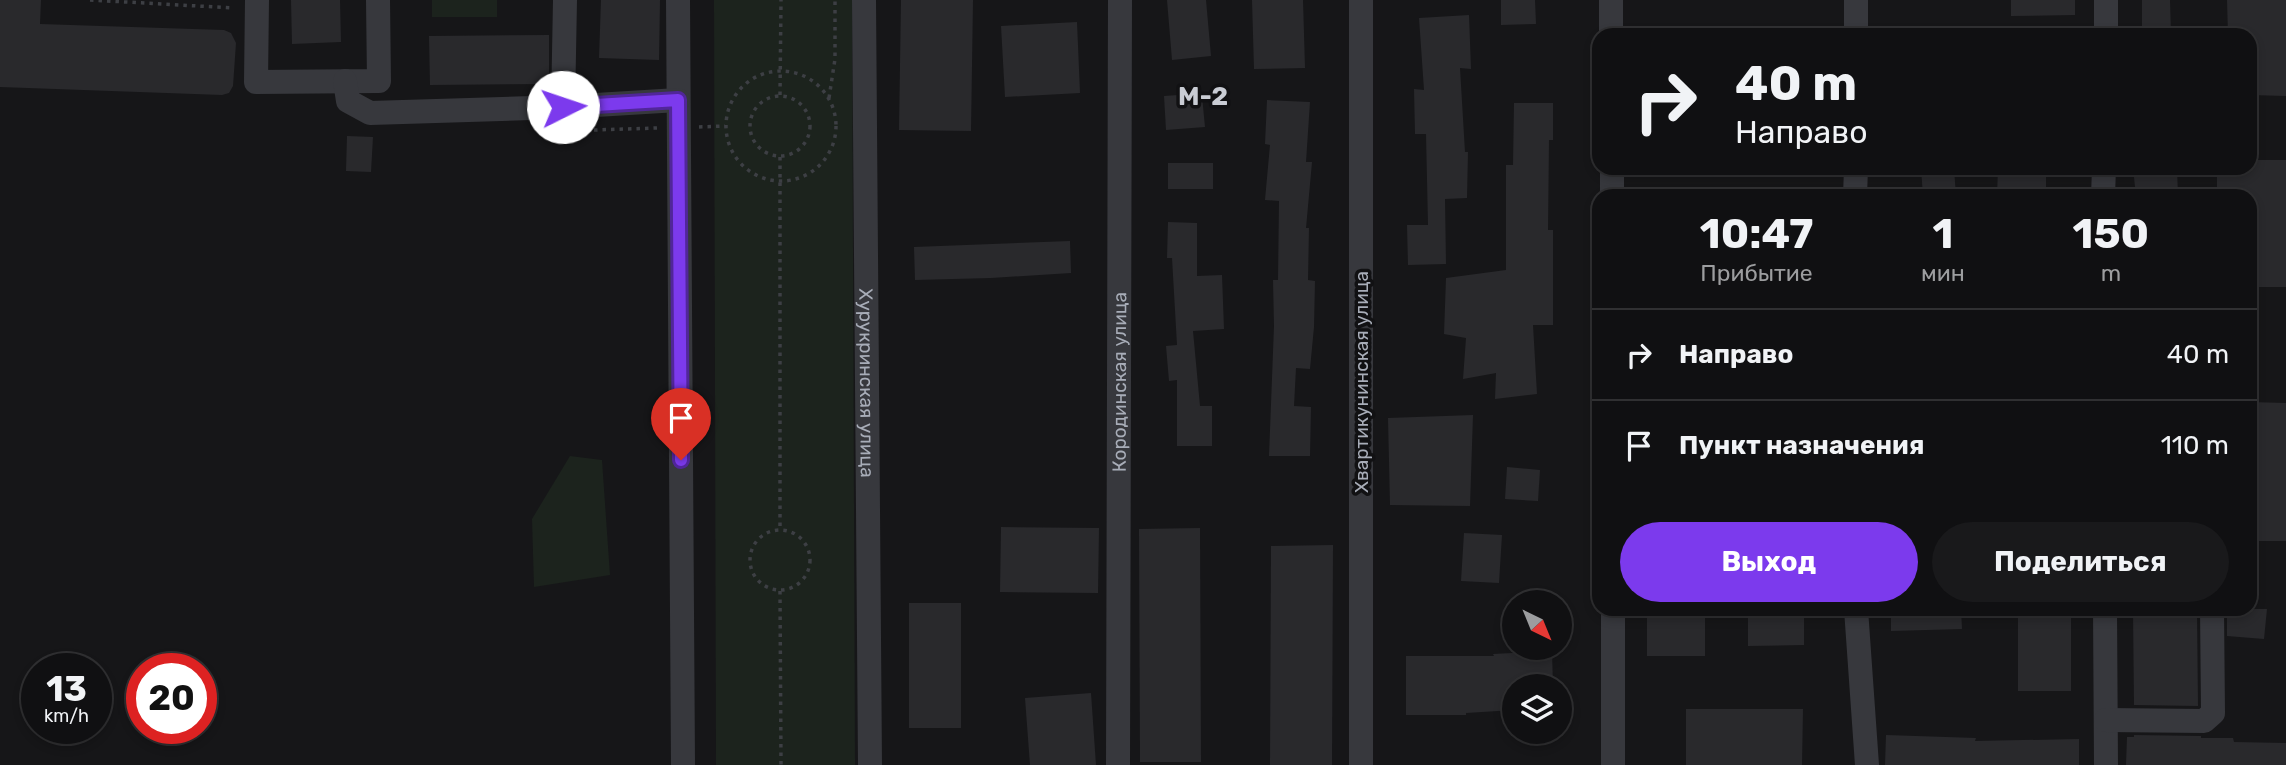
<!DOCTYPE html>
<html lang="ru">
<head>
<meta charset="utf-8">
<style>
	:root { --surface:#101012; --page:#19191b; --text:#f1f3f6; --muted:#9c9d9f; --line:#303032; --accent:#7c3aed }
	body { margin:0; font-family:Rubik,sans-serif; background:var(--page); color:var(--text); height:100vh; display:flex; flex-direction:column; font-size:26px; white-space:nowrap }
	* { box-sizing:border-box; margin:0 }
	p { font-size:23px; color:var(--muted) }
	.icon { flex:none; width:38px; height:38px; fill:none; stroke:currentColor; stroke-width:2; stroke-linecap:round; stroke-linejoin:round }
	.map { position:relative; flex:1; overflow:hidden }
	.panel { position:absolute; left:1592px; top:189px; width:665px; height:427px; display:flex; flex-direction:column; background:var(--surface); border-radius:21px; box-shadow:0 4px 10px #0003,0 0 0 2px var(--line) }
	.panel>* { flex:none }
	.top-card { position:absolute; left:1592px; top:28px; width:665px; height:147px; border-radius:21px; box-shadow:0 4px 10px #0003,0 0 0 2px var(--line); background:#101012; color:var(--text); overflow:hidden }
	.needle { width:46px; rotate:137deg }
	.tools { position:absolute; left:1502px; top:590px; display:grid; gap:14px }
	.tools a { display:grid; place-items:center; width:70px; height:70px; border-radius:50%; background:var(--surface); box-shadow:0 4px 10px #0003,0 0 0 2px var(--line); font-size:35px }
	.speed { position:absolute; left:21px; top:653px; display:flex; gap:14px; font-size:35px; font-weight:700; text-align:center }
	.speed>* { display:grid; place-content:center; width:91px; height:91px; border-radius:50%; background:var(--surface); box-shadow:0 4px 10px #0003,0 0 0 2px var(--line); line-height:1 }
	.speed small { font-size:18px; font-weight:400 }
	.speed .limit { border:10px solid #d22; background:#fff; color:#111 }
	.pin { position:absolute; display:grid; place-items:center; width:60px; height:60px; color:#fff; margin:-72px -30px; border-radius:50% 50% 50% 0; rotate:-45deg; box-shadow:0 0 7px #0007 }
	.pin .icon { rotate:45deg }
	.me { position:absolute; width:77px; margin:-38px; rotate:86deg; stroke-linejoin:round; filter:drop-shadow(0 0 5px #0008) }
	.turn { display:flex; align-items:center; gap:24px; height:147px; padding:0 28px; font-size:32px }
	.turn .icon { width:91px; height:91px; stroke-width:2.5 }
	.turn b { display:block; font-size:49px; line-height:60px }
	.eta { display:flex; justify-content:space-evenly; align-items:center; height:119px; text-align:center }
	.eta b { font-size:42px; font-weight:700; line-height:49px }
	.button { display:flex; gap:14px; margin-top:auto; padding:14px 28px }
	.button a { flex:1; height:80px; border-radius:42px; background:var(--accent); color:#fff; font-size:28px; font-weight:700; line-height:80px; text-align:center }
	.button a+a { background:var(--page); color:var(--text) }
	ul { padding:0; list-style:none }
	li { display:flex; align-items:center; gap:21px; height:91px; padding:0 28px; border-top:2px solid var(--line) }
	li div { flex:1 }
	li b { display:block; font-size:26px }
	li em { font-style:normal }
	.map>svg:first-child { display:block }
	.green { fill:#1c231d }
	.building { fill:#29292c }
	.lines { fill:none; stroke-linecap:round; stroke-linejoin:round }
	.path { stroke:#3d3f44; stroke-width:3.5; stroke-dasharray:3.5 5; stroke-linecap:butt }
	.minor { stroke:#37383d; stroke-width:24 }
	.route-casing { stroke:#51269a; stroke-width:18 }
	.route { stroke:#7c3aed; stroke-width:12 }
	.labels { text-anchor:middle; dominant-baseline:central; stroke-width:7; stroke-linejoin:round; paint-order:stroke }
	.street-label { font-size:19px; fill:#a8adb8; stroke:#111113 }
	.district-label { font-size:26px; font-weight:bold; fill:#c9ccd4; stroke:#111113 }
</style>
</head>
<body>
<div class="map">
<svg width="2286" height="765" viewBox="0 0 2286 765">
	<rect width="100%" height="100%" fill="#161618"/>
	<!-- green -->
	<g class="green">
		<rect x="432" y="0" width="65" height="17"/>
		<polygon points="714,0 852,0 855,765 716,765"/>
		<polygon points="570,456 602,460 610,575 534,587 532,519"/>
	</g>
	<!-- building -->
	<g class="building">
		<polygon points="0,0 41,0 40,24 224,30 231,33 236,43 233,86 229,93 222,95 0,87"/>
		<polygon points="291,0 340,0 341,42 292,44"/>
		<polygon points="601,0 660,0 659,60 599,58"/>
		<polygon points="901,0 973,0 971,131 899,130"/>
		<polygon points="1167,0 1206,0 1211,56 1172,60"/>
		<polygon points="1252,0 1303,0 1305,68 1254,69"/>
		<polygon points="1501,0 1535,0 1536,24 1501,25"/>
		<polygon points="2011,0 2075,0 2075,15 2011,16"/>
		<polygon points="2142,0 2170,0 2171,35 2142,35"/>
		<polygon points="2227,0 2286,0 2286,96 2250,95 2250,35 2228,35"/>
		<polygon points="1469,15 1471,69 1460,68 1465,152 1468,152 1467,198 1445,199 1446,264 1408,265 1407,225 1428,225 1426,134 1415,134 1414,89 1424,90 1419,18"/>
		<polygon points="1077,22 1080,93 1005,97 1001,26"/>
		<polygon points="549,35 549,84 430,85 429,36"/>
		<polygon points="1178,95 1202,96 1205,127 1166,130 1164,96"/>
		<polygon points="1267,100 1310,102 1306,162 1312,162 1306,228 1309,228 1308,280 1315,281 1314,327 1310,369 1296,368 1294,406 1311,407 1310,456 1269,456 1274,326 1273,280 1278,280 1279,201 1265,200 1270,145 1265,144"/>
		<polygon points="1514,103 1553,103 1553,140 1549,140 1548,230 1553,230 1553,325 1533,325 1537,394 1495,399 1496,373 1463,379 1466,338 1444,334 1446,278 1506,270 1506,165 1513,165"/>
		<polygon points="347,136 373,137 371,172 346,171"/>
		<polygon points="2250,160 2286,160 2286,287 2250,287 2250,196 2217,196 2217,168 2250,168"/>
		<rect x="1168" y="163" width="45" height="26"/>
		<polygon points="1921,168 1954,168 1956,196 1923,196"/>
		<polygon points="1998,168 2046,168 2046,196 1997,196"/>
		<polygon points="2133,168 2177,168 2178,196 2136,196"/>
		<polygon points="1168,222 1197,223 1197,276 1222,275 1224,329 1193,331 1200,406 1212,406 1212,446 1177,446 1177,380 1169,381 1166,346 1177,345 1172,258 1167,258"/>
		<polygon points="1070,241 1071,273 991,278 915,280 914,247"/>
		<polygon points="2250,402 2286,403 2286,541 2250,541"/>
		<polygon points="1473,415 1470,506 1390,505 1388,418"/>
		<polygon points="1507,467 1540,470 1538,501 1505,499"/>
		<polygon points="1001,527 1099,528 1098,593 1000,592"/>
		<polygon points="1200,528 1201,762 1140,762 1139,529"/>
		<polygon points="1464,533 1502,535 1499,583 1461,581"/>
		<polygon points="1333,545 1332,765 1270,765 1271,546"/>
		<rect x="909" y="603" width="52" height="125"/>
		<rect x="1647" y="609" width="58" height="47"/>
		<polygon points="1748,609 1804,609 1804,645 1748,646"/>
		<polygon points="1891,609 1961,609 1962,629 1891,631"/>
		<rect x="2018" y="609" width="53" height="82"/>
		<polygon points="2227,609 2267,609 2264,639 2227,636"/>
		<polygon points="2133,610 2197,610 2198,706 2134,705"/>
		<polygon points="1552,651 1553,686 1514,686 1514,710 1466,713 1466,715 1406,715 1406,656 1494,656 1493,654"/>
		<polygon points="1091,693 1096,765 1030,765 1025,698"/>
		<polygon points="1686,709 1803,709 1802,765 1686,765"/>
		<polygon points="1886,735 1976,738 1975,741 2079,739 2079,765 1885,765"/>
		<polygon points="2134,735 2201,736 2201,738 2233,738 2234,742 2286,743 2286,765 2126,765 2127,737 2134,737"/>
	</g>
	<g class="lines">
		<!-- path -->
		<g class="path">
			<polyline points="90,0 234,8"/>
			<circle cx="781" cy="126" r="55"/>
			<polyline points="780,95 781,0"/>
			<circle cx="780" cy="126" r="30"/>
			<polyline points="829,98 835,59 835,0"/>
			<polyline points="699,127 725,126"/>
			<polyline points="594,130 657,128"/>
			<polyline points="780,157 780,529"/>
			<circle cx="780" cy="560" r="30"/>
			<polyline points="780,591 781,765"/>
		</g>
		<!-- minor -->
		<g class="minor">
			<polyline points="257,0 256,82 379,81 378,0"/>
			<polyline points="678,0 683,765"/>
			<path id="s1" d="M864 0 870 765"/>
			<polyline points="1611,0 1611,35"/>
			<polyline points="1856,35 1856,0"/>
			<polyline points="2106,35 2106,0"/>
			<polyline points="345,81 348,101 370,113 563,107 678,100"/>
			<polyline points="563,107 565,0"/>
			<polyline points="1612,168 1612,196"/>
			<polyline points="1855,196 1856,168"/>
			<polyline points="2103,196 2104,168"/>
			<polyline points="1613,609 1613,765"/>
			<polyline points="1856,609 1867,765"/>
			<polyline points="2105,609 2106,765"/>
			<polyline points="2106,720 2204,721 2213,713 2212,609"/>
			<path id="s2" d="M1118 765 1120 0"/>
			<polyline points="1361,765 1361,0"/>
		</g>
	</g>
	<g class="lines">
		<defs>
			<polyline id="route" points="563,107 678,100 681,460"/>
		</defs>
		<!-- route casing -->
		<use href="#route" class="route-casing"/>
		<!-- route -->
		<use href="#route" class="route"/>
	</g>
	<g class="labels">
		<!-- street labels -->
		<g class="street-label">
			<text stroke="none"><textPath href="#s1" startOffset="383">Хурукринская улица</textPath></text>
			<text transform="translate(1361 382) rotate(-90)">Хвартикунинская улица</text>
			<text stroke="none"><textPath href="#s2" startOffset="383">Кородинская улица</textPath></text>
		</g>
		<!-- district labels -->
		<g class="district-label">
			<text x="1203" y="96">М-2</text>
		</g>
	</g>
</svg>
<div class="tools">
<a><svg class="needle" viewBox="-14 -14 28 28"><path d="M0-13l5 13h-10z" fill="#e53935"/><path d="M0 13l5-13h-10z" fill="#9c9d9f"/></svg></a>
<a><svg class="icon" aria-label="layers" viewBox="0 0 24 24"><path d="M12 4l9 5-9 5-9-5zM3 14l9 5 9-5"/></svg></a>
</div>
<div class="speed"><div>13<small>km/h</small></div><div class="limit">20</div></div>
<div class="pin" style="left:681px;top:460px;background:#d93025"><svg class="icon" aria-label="arrive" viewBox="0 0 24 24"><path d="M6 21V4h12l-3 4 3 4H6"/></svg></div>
<svg class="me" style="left:563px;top:107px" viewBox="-20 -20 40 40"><circle r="19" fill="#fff"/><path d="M0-13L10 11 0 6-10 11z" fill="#7c3aed"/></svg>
<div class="top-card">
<div class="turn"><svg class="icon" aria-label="right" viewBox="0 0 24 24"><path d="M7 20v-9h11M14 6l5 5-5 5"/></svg><div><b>40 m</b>Направо</div></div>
</div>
<section class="panel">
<div class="eta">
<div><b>10:47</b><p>Прибытие</p></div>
<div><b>1</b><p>мин</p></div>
<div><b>150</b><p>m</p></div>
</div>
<ul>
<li><svg class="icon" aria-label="right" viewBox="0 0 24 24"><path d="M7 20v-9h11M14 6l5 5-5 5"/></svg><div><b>Направо</b></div><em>40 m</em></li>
<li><svg class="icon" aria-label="arrive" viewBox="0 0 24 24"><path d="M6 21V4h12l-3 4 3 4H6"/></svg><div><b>Пункт назначения</b></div><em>110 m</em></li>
</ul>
<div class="button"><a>Выход</a><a>Поделиться</a></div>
</section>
</div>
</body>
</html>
